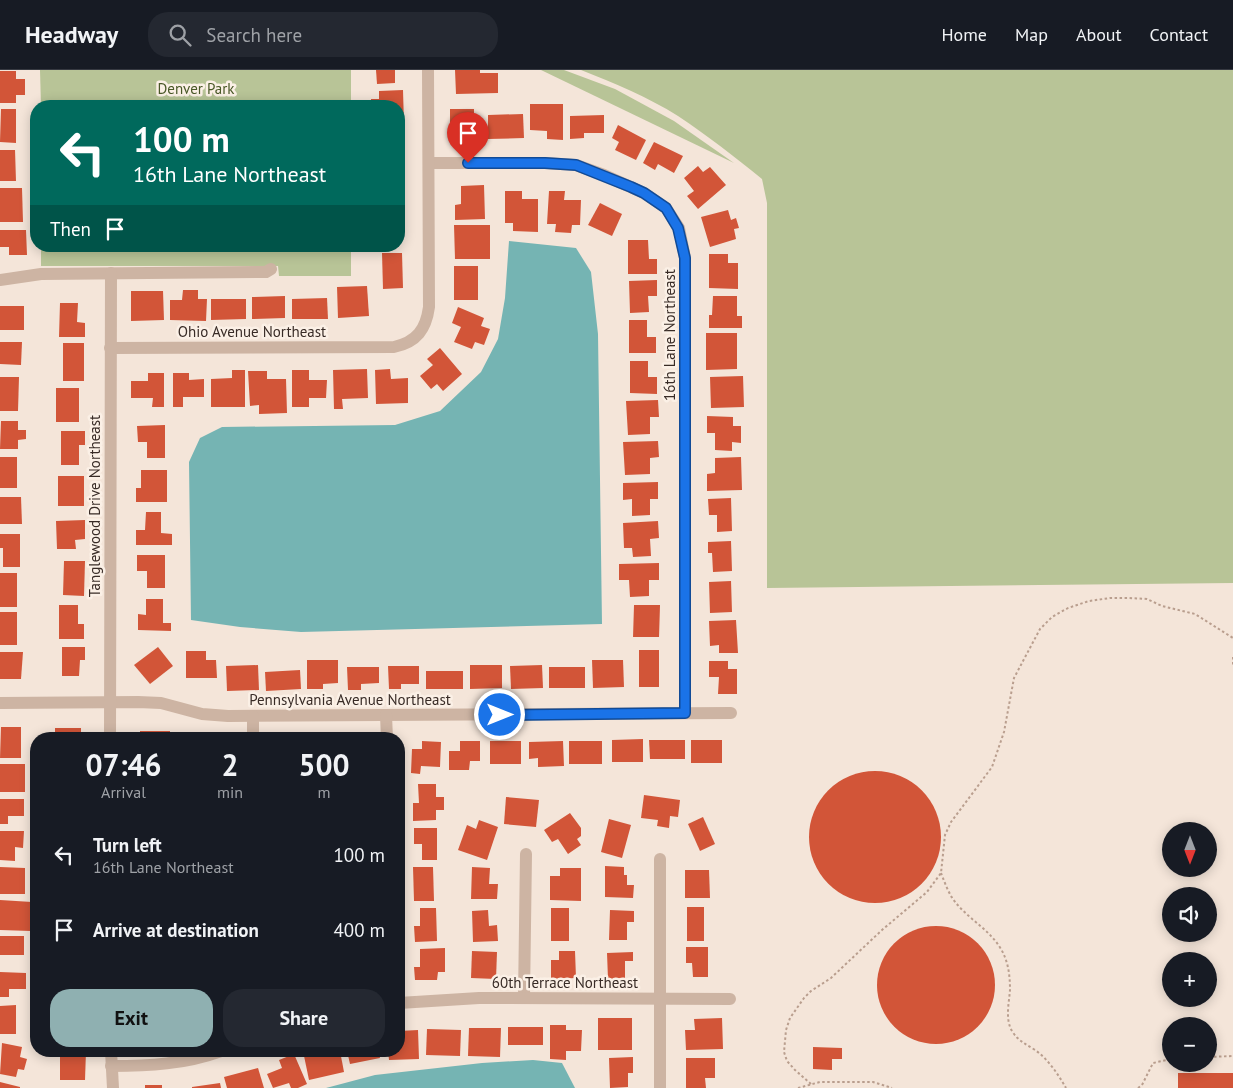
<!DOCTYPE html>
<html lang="en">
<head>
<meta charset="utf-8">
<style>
	:root { --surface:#171b24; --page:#242831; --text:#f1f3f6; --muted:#9ea1a6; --line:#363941; --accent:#8fb0b1 }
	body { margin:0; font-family:"PT Sans",sans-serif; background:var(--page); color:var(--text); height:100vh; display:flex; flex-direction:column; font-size:19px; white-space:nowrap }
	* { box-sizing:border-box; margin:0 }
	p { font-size:16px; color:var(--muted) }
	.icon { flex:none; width:28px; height:28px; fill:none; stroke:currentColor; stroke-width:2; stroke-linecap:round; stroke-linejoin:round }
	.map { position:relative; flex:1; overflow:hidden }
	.panel { position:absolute; left:30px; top:662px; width:375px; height:325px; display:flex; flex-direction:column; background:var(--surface); border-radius:20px; box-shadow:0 2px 12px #0003 }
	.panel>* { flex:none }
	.banner { position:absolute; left:30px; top:30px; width:375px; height:152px; border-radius:20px; box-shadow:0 2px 12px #0003; background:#00695c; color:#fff; overflow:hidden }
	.needle { width:32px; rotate:180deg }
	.tools { position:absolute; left:1162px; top:752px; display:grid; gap:10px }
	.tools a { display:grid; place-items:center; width:55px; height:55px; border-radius:50%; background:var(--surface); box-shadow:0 2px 12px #0003; font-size:25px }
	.pin { position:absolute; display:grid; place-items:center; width:42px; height:42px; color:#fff; margin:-51px -21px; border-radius:50% 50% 50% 0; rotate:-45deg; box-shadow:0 0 5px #0007 }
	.pin .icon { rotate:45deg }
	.me { position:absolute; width:55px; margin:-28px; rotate:90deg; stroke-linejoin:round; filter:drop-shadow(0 0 4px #0008) }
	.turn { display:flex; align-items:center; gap:18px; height:105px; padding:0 20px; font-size:22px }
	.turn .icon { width:65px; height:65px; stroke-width:2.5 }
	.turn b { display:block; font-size:35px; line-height:42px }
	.then { display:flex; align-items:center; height:48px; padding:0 20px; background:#0003; gap:10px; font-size:19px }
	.eta { display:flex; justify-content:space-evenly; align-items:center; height:85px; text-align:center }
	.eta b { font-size:30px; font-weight:700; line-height:35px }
	.primary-button { display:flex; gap:10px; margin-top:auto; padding:10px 20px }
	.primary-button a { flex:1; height:58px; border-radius:20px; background:var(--accent); color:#111; font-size:20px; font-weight:700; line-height:58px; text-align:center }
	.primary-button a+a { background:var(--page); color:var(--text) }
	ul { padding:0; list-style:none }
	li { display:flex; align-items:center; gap:15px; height:75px; padding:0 20px }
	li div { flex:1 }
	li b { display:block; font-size:19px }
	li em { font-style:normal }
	header { display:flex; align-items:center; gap:30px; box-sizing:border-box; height:70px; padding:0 25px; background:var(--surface); border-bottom:1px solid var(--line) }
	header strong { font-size:24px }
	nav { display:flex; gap:28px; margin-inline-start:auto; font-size:18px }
	.search { width:350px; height:45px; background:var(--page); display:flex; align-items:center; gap:12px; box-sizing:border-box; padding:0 18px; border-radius:20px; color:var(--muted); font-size:19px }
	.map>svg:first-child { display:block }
	.green { fill:#b8c497 }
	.water { fill:#75b4b3 }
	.building { fill:#d25538 }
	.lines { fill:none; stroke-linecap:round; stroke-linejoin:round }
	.path { stroke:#b99e8e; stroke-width:2; stroke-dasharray:2.5 2.5; stroke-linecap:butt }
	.minor { stroke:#cdb4a3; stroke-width:12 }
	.route-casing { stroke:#114b97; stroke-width:12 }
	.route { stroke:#1a73e8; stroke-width:9 }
	.labels { text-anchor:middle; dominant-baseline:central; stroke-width:5; stroke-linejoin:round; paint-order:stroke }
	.park-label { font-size:15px; fill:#495827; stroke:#fbf0e6 }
	.street-label { font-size:15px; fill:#382b26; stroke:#fbf0e6 }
</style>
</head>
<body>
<header>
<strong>Headway</strong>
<div class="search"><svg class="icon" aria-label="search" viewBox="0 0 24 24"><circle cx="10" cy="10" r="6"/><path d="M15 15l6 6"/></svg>Search here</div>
<nav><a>Home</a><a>Map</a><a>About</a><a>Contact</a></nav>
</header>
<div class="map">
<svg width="1233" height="1018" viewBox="0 0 1233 1018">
	<rect width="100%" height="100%" fill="#f4e5d9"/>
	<!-- green -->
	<g class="green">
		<polygon points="40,0 351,0 351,36 41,36"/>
		<polygon points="541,0 564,0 615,19 674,51 734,93"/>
		<path d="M581 0H1233V513L767 518V133L762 109C735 87 708 66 678 46 648 27 614 13 581 0Z"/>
		<polygon points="41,176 351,176 351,206 279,206 278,196 41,196"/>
	</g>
	<!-- water -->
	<g class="water">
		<polygon points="509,171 576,178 591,202 598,264 602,554 301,562 240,557 191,550 189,392 200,368 222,357 395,355 440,341 481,302 498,269 505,228"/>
		<polygon points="533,990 562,993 575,1018 326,1018 375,1005 482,993"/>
	</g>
	<!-- building -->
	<g class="building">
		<polygon points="376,0 395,0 395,13 377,14"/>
		<polygon points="455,0 480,0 480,3 498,3 498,23 456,24"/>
		<polygon points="0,1 16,1 16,9 25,9 25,25 16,25 16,33 0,33"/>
		<polygon points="403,20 404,54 399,54 399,36 371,36 371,29 379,29 379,21"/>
		<polygon points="530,34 563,34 563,70 547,69 547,61 530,60"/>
		<polygon points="1,39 16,39 16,73 0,72"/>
		<polygon points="450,39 474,39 474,49 482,49 482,69 458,69 458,59 450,59"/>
		<polygon points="523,44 524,68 488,69 488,45"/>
		<polygon points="604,45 604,63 584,63 584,68 570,69 570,46"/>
		<polygon points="618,55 646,70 636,90 615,80 619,72 612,68"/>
		<polygon points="654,72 683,86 674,103 658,94 655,100 643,93"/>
		<rect x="399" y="77" width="3" height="16"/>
		<polygon points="0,80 15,80 16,111 0,111"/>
		<polygon points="698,96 703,102 710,97 726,115 698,139 687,126 694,121 684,108"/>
		<polygon points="399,100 402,100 403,135 399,135"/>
		<polygon points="484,115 485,149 455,150 455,135 461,134 461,116"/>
		<polygon points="0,118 22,118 23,152 0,152"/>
		<polygon points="505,121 522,121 522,129 538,129 538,162 513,161 513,153 505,153"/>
		<polygon points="549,121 565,121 564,130 581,130 580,155 572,155 571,163 555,162 556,154 547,154"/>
		<polygon points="600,133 622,144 612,166 588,155"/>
		<polygon points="728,140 731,150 736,148 739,158 734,159 736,169 710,177 701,147"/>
		<rect x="399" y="142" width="4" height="17"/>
		<polygon points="454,155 490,155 490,189 455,189"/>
		<polygon points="0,160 26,160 27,185 9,185 9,177 0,177"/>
		<polygon points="628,170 648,170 649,189 657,189 657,204 628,204"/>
		<polygon points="382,183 402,183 403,218 383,219"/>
		<polygon points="709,184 728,184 728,193 738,193 738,219 709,218"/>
		<rect x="454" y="196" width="24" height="34"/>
		<polygon points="657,210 657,226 648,226 649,242 630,243 629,211"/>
		<polygon points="367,216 369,246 338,248 337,217"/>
		<polygon points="183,220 198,220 198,229 207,229 206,251 170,250 170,230 182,230"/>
		<polygon points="131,221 163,221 164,250 131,251"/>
		<polygon points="285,226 285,248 252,249 252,227"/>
		<polygon points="713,226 737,226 737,246 742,246 742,258 709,258 709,245 712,245"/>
		<polygon points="327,228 328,249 292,249 292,229"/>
		<polygon points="211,229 246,229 246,249 211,250"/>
		<polygon points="60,233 78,233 77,252 85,253 85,267 59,267"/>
		<rect x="0" y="236" width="24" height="24"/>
		<polygon points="458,237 484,248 481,256 490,259 484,275 475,272 472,279 454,272 461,257 452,253"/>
		<polygon points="629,250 647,250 647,267 656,267 656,283 629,283"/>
		<polygon points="706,263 737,263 737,299 706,300"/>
		<polygon points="0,272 22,272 21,295 0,294"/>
		<rect x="63" y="273" width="21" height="38"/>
		<polygon points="440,278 462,304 443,321 437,314 431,319 420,306 433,295 427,289"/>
		<polygon points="630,291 648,291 648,307 657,307 657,324 630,323"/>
		<polygon points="367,299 368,328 342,329 343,339 334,339 333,300"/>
		<polygon points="390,299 391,309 408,308 408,333 376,334 375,300"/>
		<polygon points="232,300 245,300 245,337 211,337 211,309 232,308"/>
		<polygon points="292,300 309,300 309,310 327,310 326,328 309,328 309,337 292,337"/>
		<polygon points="248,301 267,301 267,309 286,309 287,343 259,344 259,335 250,336"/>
		<polygon points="148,303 164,303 164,337 152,337 153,328 131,328 131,311 148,311"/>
		<polygon points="173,303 189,303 189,310 204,309 204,327 183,327 183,337 173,337"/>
		<polygon points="743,306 744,337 711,338 710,307"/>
		<polygon points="0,307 19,307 18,341 0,341"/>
		<rect x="56" y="318" width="23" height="34"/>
		<polygon points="658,330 659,347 650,347 650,364 628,365 626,331"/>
		<polygon points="707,346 733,347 733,356 741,356 741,373 732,372 732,381 715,380 715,363 707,363"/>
		<polygon points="1,351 18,351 18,360 26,360 26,369 18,370 18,379 0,379"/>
		<polygon points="165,355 165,388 147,388 147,372 138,372 137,356"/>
		<polygon points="61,361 85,361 85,375 79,375 79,395 61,395"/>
		<polygon points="658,371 659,387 650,388 650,404 625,405 623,372"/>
		<rect x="0" y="387" width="17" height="31"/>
		<polygon points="741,387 742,420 707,421 707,404 715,403 715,388"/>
		<polygon points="141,400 167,400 167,432 136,432 136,418 141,418"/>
		<rect x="58" y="406" width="26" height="30"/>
		<polygon points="658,412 658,429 650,429 650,445 632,446 632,429 623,430 623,413"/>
		<polygon points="0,427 21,427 22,454 0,454"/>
		<polygon points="731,428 732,461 717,462 717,445 709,445 708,429"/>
		<polygon points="146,442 161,442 161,463 172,464 172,475 136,475 136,460 145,460"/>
		<polygon points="85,450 85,469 75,470 76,479 57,479 56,451"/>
		<polygon points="658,451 659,468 650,469 651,486 633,487 632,478 624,478 623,453"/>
		<polygon points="0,464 20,464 20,497 3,497 3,478 0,478"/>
		<polygon points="731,471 732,501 713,502 712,483 708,483 708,472"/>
		<polygon points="137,485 165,485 165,518 147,518 147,501 137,501"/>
		<polygon points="64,491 85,491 84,526 63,525"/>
		<polygon points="659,493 659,510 649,510 649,526 630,527 629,510 619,510 619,494"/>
		<rect x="0" y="503" width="17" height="34"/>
		<polygon points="731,511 732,542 710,543 709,512"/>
		<polygon points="146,529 163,529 163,553 171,553 171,561 138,560 138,544 146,545"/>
		<polygon points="59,535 78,535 78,554 84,554 84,569 59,569"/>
		<polygon points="634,535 660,535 659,567 633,567"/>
		<rect x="0" y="542" width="17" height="33"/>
		<polygon points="736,550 738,583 719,583 719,575 710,576 709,551"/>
		<polygon points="62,577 85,577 85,590 80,590 79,606 62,606"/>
		<polygon points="158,577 173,596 150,614 134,595"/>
		<rect x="639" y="580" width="20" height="37"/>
		<polygon points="186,581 206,581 206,590 216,590 217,608 186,608"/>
		<polygon points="0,582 23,582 21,609 0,609"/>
		<polygon points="307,590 338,590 338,613 323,614 323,619 307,619"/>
		<polygon points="592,590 623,590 624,617 593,618"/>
		<polygon points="709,591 728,591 728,599 737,599 737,624 718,624 719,607 709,607"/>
		<polygon points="258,595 259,620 227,621 226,596"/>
		<polygon points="470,595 502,595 502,618 470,619"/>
		<polygon points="542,595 543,618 511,619 510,596"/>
		<polygon points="388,596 419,596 419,614 401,614 401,619 389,619"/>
		<polygon points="347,597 379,597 379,613 361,614 361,620 348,620"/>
		<rect x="549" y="597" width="36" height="21"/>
		<polygon points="300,600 301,619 266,621 265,602"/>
		<rect x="426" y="601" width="37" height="18"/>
		<polygon points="1,657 21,657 21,688 0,688"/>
		<rect x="55" y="658" width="26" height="11"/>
		<rect x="140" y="661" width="30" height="8"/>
		<rect x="338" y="667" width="16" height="2"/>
		<polygon points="643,669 643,692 612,692 612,670"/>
		<polygon points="649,670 685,670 685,689 650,689"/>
		<rect x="691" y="670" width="31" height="23"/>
		<polygon points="422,671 441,672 440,697 421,696 420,704 411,703 412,679 422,679"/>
		<polygon points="460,671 480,671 480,691 470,691 469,700 449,700 449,681 460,681"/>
		<rect x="490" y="671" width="31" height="23"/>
		<polygon points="563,671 564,696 538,697 538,688 529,689 529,672"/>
		<rect x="569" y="671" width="33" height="23"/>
		<rect x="0" y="694" width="25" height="28"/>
		<circle cx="875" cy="767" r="66"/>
		<polygon points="418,714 436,714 436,727 444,727 444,740 436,740 436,750 413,751 413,733 419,733"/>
		<polygon points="644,725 680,730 678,747 670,746 669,758 657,756 658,750 641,748"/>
		<polygon points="506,727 539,730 536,757 504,754"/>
		<polygon points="0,729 24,729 24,746 8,746 8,754 0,754"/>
		<polygon points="570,743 581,758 581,766 577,769 581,775 568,784 558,769 552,772 544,760"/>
		<polygon points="703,747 715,774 700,781 688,754"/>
		<polygon points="609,749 631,755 622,788 601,782"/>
		<polygon points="479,750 498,757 487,790 458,780 467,755 476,759"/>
		<polygon points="414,758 437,758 437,790 422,790 422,774 414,774"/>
		<polygon points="0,761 24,761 23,778 15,777 15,791 0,790"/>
		<polygon points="605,796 624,797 624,805 627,805 627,815 634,815 633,828 605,827"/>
		<polygon points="0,797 25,798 25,824 0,824"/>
		<polygon points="413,797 433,797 434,831 414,831"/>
		<polygon points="472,797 490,798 489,814 498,814 497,829 471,829"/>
		<polygon points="560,798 581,798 581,831 550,830 550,806 560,806"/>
		<polygon points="685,800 709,800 710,828 685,828"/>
		<polygon points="0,830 32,832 31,861 0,860"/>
		<rect x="687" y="837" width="17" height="34"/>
		<polygon points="420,838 436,838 437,871 415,872 414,856 420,856"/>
		<rect x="551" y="838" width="18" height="33"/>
		<polygon points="488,840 489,856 497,855 498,871 473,872 472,841"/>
		<polygon points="610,840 634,841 634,852 627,852 627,870 609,870"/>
		<circle cx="936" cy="915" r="59"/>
		<rect x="0" y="866" width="24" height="19"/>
		<polygon points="686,877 708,877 708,907 693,907 692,893 686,893"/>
		<polygon points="445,878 445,902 438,902 437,910 415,910 414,897 420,897 420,879"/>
		<polygon points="472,881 497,882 496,909 471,908"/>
		<polygon points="559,881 575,881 576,908 551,909 551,890 559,890"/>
		<polygon points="633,882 633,891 625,891 625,908 608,909 607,883"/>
		<polygon points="0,902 26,903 26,919 9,919 9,927 0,927"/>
		<polygon points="16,935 16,964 0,964 0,936"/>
		<rect x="598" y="948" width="34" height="32"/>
		<polygon points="722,948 723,979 686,980 685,960 695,960 694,949"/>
		<polygon points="550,955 566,955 566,960 582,960 581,981 566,981 566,990 550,989"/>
		<rect x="508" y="957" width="35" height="18"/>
		<polygon points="469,958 501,958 500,987 468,986"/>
		<polygon points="427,959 461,960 460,986 426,985"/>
		<polygon points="418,960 419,989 389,990 388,981 399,981 399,961"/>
		<polygon points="2,973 22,977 20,987 27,989 24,1000 18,999 16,1007 0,1004"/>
		<polygon points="813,977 842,978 842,989 832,989 832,1000 813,999"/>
		<polygon points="60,981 86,981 85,1010 60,1010"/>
		<polygon points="303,981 340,981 344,1002 309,1010"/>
		<polygon points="347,981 378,981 380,988 350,994"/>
		<polygon points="294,984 307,1014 298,1018 291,1018 289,1013 273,1018 267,1004 282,998 279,990"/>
		<polygon points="633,987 633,1003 628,1003 628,1017 610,1018 609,988"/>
		<polygon points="686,988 715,988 715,1008 705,1008 706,1018 686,1018"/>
		<polygon points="258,998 264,1018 227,1018 224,1007"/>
		<rect x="1178" y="1003" width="55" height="15"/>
		<polygon points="0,1012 20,1017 20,1018 0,1018"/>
		<polygon points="220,1013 221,1018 192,1018 192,1017"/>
		<rect x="145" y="1015" width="17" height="3"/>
	</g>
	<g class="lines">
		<!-- path -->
		<g class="path">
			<polyline points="1233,587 1233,595"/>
			<path d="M941 803C945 813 949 825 956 833 969 849 988 859 999 876 1008 889 1010 904 1010 920 1009 933 1005 949 1012 961 1018 971 1026 974 1035 980 1048 989 1058 1004 1066 1018"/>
			<polyline points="1209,987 1233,986"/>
			<polyline points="811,1014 795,1000 787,991 784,982 786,960 790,948 804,928 811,921 831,908 882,860 927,822 941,803 945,765 951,752 992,697 1004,662 1014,608 1040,559 1052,547 1068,538 1089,531 1110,528 1129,528 1147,529 1162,536 1195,544 1233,568"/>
			<polyline points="798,1018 820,1012 873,1012 892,1018"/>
			<polyline points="1138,1018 1142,1015 1153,993 1171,989"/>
		</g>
		<!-- minor -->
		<g class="minor">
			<polyline points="429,93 545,93 576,95 604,105 644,123 666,138 679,158 685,188 685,643"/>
			<polyline points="0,210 41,204 266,202 271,199"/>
			<path d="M110 278 394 277C417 272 426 259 429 237L428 0"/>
			<polyline points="0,633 138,632 161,633 202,644 228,646 731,643"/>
			<polyline points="386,645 387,669"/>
			<polyline points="253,646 253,669"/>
			<polyline points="110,669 111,203"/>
			<polyline points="524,928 526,784"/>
			<polyline points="399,933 479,928 730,929"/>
			<polyline points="111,981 113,1018"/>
			<path d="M111 996C149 996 185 994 221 981"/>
			<polyline points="660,1018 660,789"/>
		</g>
	</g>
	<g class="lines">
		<defs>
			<polyline id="route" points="468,93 545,93 576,95 631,117 644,123 666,138 678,158 685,188 685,643 500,645"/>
		</defs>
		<!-- route casing -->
		<use href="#route" class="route-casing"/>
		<!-- route -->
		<use href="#route" class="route"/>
	</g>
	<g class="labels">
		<!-- park labels -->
		<g class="park-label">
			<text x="196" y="18">Denver Park</text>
		</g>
		<!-- street labels -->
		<g class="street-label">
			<text x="252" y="261">Ohio Avenue Northeast</text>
			<text transform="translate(669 265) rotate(-90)">16th Lane Northeast</text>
			<text transform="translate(94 436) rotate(-90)">Tanglewood Drive Northeast</text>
			<text x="350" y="629">Pennsylvania Avenue Northeast</text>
			<text x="565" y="912">60th Terrace Northeast</text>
		</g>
	</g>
</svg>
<div class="tools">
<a><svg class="needle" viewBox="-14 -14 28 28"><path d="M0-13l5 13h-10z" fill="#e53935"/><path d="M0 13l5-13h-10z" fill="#9ea1a6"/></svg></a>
<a><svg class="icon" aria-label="sound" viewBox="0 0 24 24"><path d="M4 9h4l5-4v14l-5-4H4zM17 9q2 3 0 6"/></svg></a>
<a>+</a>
<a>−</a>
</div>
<div class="pin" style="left:468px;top:93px;background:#d93025"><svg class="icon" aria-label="arrive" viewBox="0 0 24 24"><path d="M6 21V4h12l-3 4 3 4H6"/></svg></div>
<svg class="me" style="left:500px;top:645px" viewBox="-20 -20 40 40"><circle r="17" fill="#1a73e8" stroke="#fff" stroke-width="3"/><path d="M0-11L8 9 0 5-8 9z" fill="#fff"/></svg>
<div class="banner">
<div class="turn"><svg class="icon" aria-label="left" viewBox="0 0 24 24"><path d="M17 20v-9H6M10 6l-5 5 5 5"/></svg><div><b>100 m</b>16th Lane Northeast</div></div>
<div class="then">Then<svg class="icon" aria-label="arrive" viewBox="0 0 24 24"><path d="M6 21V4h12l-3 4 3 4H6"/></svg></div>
</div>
<section class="panel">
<div class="eta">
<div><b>07:46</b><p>Arrival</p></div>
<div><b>2</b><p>min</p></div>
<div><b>500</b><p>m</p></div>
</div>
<ul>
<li><svg class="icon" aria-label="left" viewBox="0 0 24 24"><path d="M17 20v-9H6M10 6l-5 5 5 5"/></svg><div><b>Turn left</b><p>16th Lane Northeast</p></div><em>100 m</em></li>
<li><svg class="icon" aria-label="arrive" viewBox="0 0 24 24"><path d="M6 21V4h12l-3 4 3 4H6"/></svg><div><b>Arrive at destination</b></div><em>400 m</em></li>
</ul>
<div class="primary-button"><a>Exit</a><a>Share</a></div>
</section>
</div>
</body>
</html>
